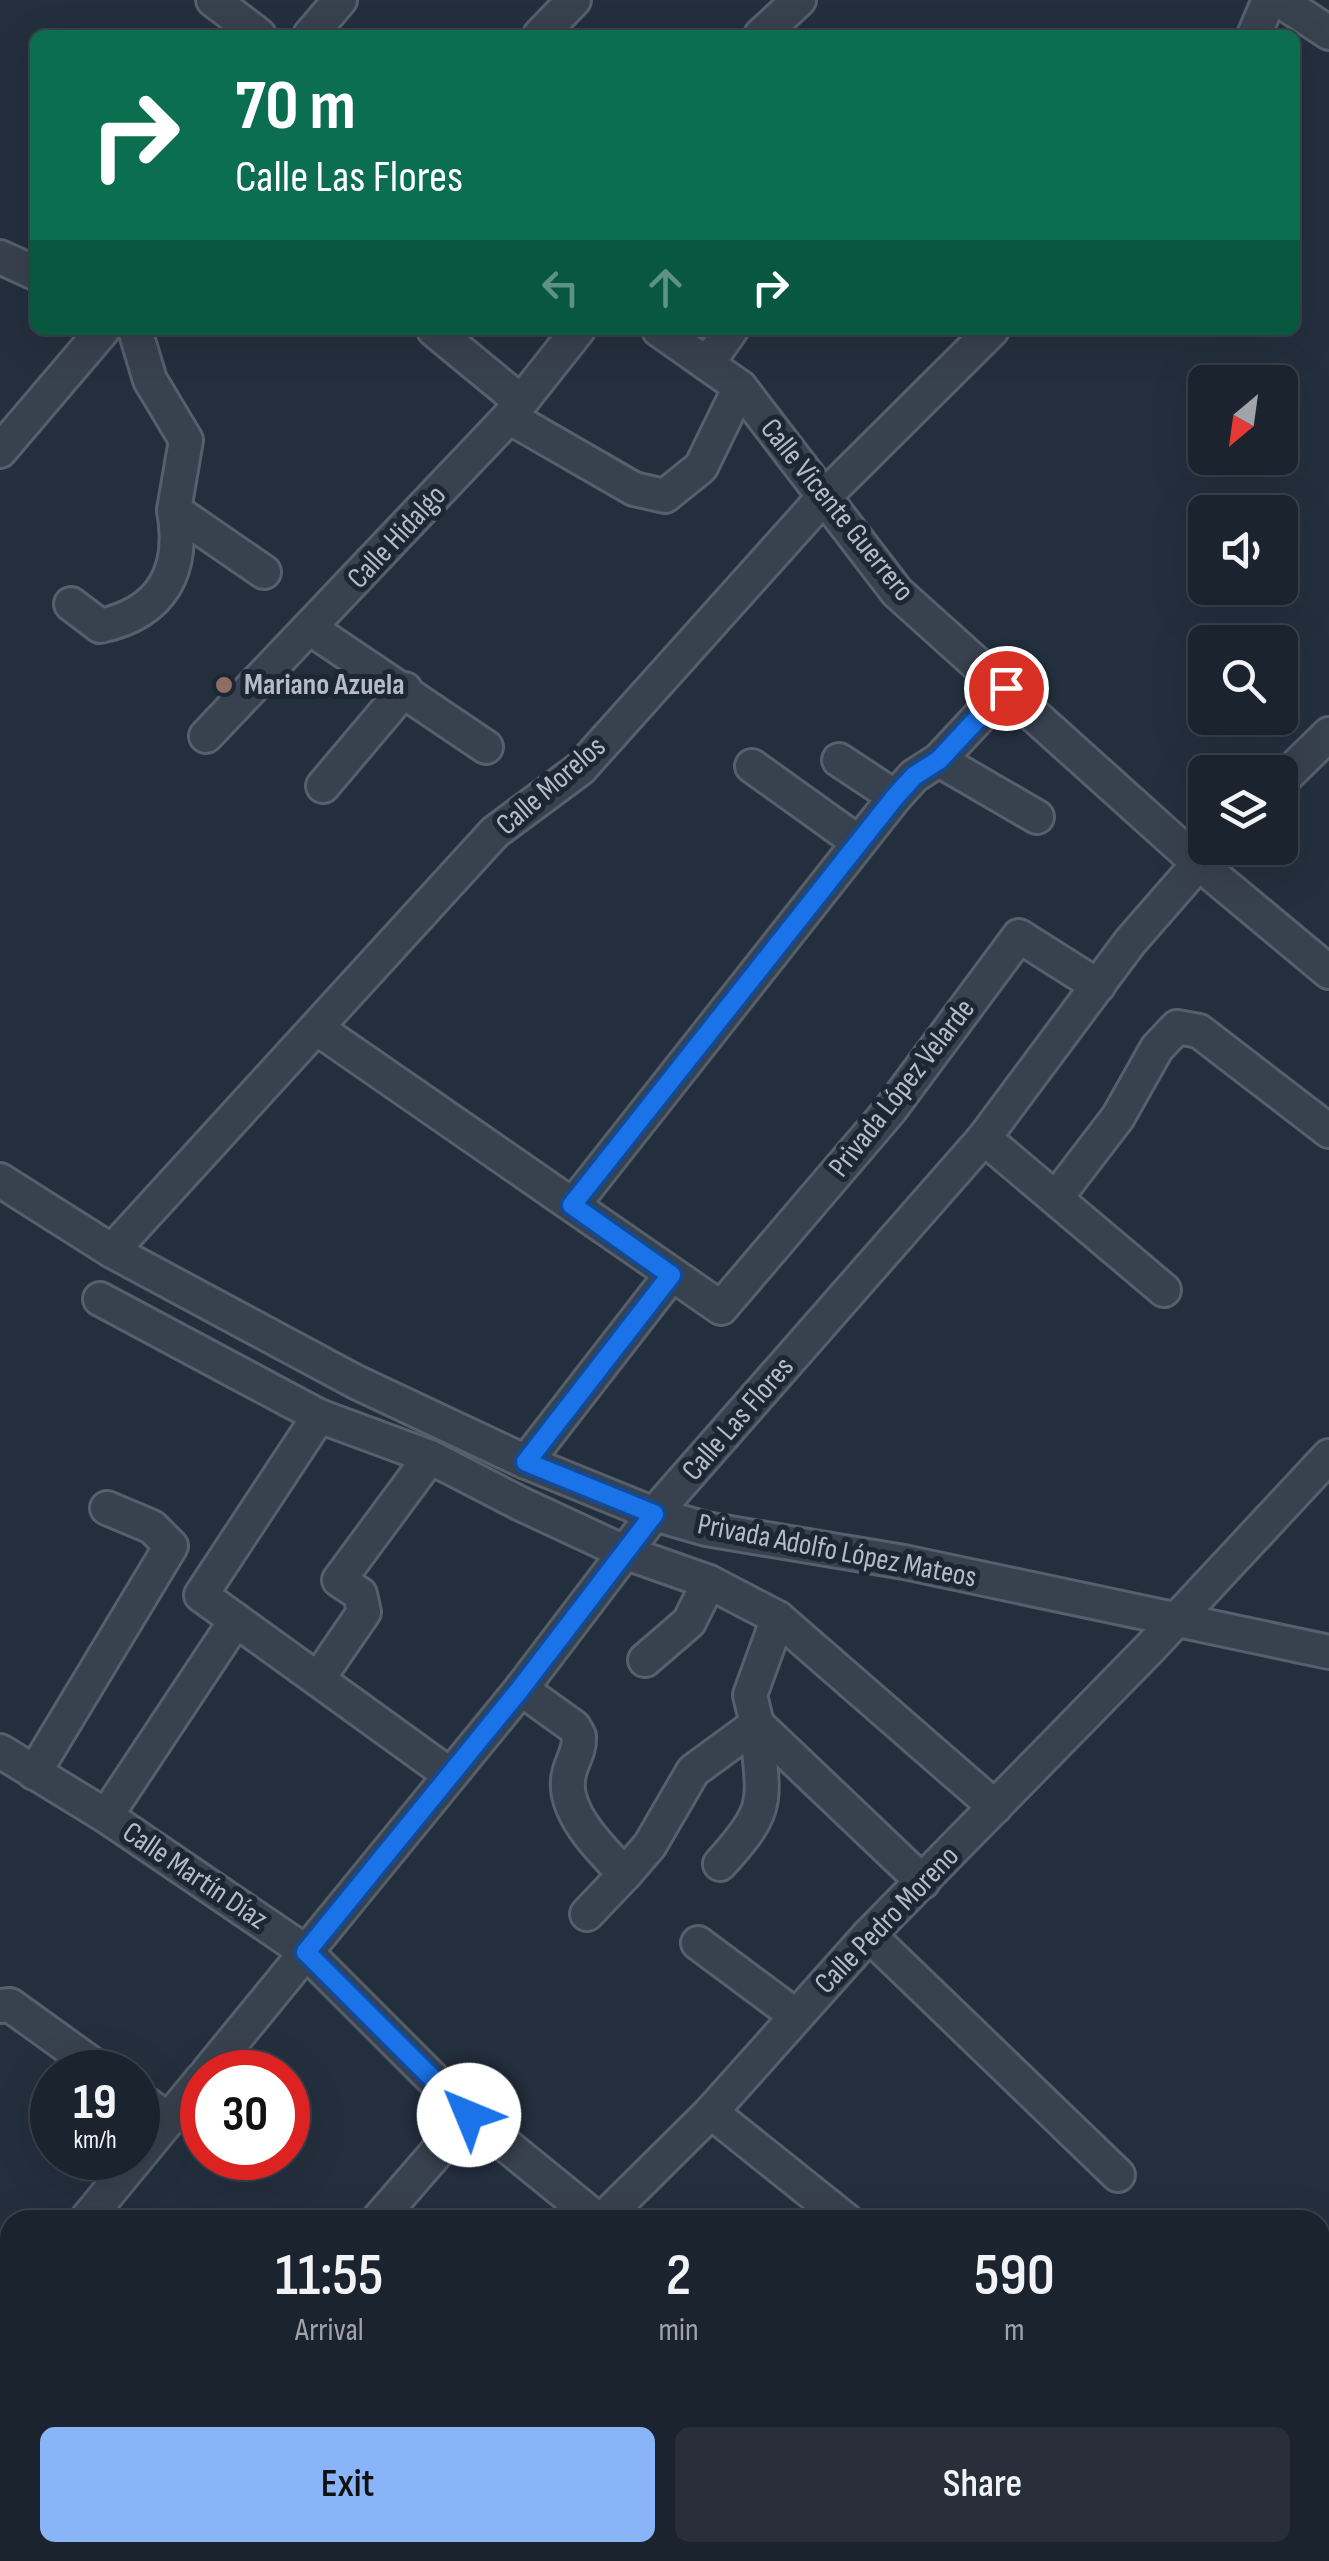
<!DOCTYPE html>
<html lang="en">
<head>
<meta charset="utf-8">
<style>
	:root { --surface:#1b232e; --page:#282f3a; --text:#f1f3f6; --muted:#a0a4aa; --line:#39404a; --accent:#8ab4f8 }
	body { margin:0; font-family:"Sofia Sans Condensed",sans-serif; background:var(--page); color:var(--text); height:100vh; display:flex; flex-direction:column; font-size:38px; white-space:nowrap }
	* { box-sizing:border-box; margin:0 }
	p { font-size:32px; color:var(--muted) }
	.icon { flex:none; width:55px; height:55px; fill:none; stroke:currentColor; stroke-width:2; stroke-linecap:round; stroke-linejoin:round }
	.map { position:relative; flex:1; overflow:hidden }
	.sheet { position:absolute; left:0px; top:2210px; width:1330px; height:352px; display:flex; flex-direction:column; background:var(--surface); border-radius:30px 30px 0 0; box-shadow:0 10px 40px #0002,0 0 0 2px var(--line) }
	.sheet>* { flex:none }
	.guide { position:absolute; left:30px; top:30px; width:1270px; height:305px; border-radius:15px; box-shadow:0 10px 40px #0002,0 0 0 2px var(--line); background:#0b6e4f; color:#fff; overflow:hidden }
	.needle { width:65px; rotate:209deg }
	.buttons { position:absolute; left:1188px; top:365px; display:grid; gap:20px }
	.buttons a { display:grid; place-items:center; width:110px; height:110px; border-radius:15px; background:var(--surface); box-shadow:0 10px 40px #0002,0 0 0 2px var(--line); font-size:50px }
	.speed { position:absolute; left:30px; top:2050px; display:flex; gap:20px; font-size:50px; font-weight:700; text-align:center }
	.speed>* { display:grid; place-content:center; width:130px; height:130px; border-radius:50%; background:var(--surface); box-shadow:0 10px 40px #0002,0 0 0 2px var(--line); line-height:1 }
	.speed small { font-size:25px; font-weight:400 }
	.speed .limit { border:15px solid #d22; background:#fff; color:#111 }
	.pin { position:absolute; display:grid; place-items:center; width:85px; height:85px; color:#fff; margin:-42px; border:5px solid #fff; border-radius:50%; box-shadow:0 2px 10px #0007 }
	.me { position:absolute; width:110px; margin:-55px; rotate:315deg; stroke-linejoin:round; filter:drop-shadow(0 0 8px #0008) }
	.turn { display:flex; align-items:center; gap:35px; height:210px; padding:0 40px; font-size:45px }
	.turn .icon { width:130px; height:130px; stroke-width:2.5 }
	.turn b { display:block; font-size:70px; line-height:85px }
	.lanes { display:flex; align-items:center; height:95px; padding:0 40px; background:#0003; justify-content:center; gap:50px; direction:ltr }
	.lanes .off { opacity:.35 }
	.eta { display:flex; justify-content:space-evenly; align-items:center; height:170px; text-align:center }
	.eta b { font-size:60px; font-weight:600; line-height:70px }
	.button { display:flex; gap:20px; margin-top:auto; padding:20px 40px }
	.button a { flex:1; height:115px; border-radius:15px; background:var(--accent); color:#111; font-size:40px; font-weight:600; line-height:115px; text-align:center }
	.button a+a { background:var(--page); color:var(--text) }
	.map>svg:first-child { display:block }
	.lines { fill:none; stroke-linecap:round; stroke-linejoin:round }
	.minor-casing { stroke:#565f6c; stroke-width:38 }
	.minor { stroke:#38414e; stroke-width:32 }
	.route-casing { stroke:#114b97; stroke-width:25 }
	.route { stroke:#1a73e8; stroke-width:18 }
	.education-dot { fill:#8d6e63; stroke:#1d2633; stroke-width:4 }
	.labels { text-anchor:middle; dominant-baseline:central; stroke-width:10; stroke-linejoin:round; paint-order:stroke }
	.street-label { font-size:30px; fill:#b4bcc9; stroke:#1d2633 }
	.poi-label { font-size:30px; font-weight:bold; fill:#b4bcc9; stroke:#1d2633; text-anchor:start }
</style>
</head>
<body>
<div class="map">
<svg width="1329" height="2561" viewBox="0 0 1329 2561">
	<rect width="100%" height="100%" fill="#242f3e"/>
	<g class="lines">
		<defs>
			<g id="minor">
				<polyline points="213,0 259,35"/>
				<polyline points="1279,0 1329,33"/>
				<polyline points="310,35 340,0"/>
				<polyline points="540,35 574,0"/>
				<polyline points="761,35 799,0"/>
				<polyline points="1254,35 1269,0"/>
				<polyline points="0,257 35,273"/>
				<polyline points="135,330 150,380 186,440 174,510 264,572"/>
				<polyline points="434,330 520,401"/>
				<polyline points="659,330 740,387 897,592 1197,862 1329,972"/>
				<polyline points="707,364 731,330"/>
				<polyline points="509,417 634,489 665,496 701,467 740,387"/>
				<polyline points="0,451 103,330"/>
				<path d="M71 604 100 626C162 613 185 571 174 510"/>
				<polyline points="311,629 486,747"/>
				<polyline points="206,736 509,417 578,330"/>
				<polyline points="839,760 895,797"/>
				<polyline points="939,760 1037,817"/>
				<polyline points="752,766 858,842"/>
				<polyline points="1280,782 1329,734"/>
				<polyline points="323,786 405,689"/>
				<polyline points="318,1029 721,1308 890,1110 1019,936 1098,986"/>
				<polyline points="984,1138 1164,1290"/>
				<polyline points="0,1180 112,1251 356,1382 526,1462 654,1514 706,1529 904,1562 1329,1652"/>
				<polyline points="1056,1198 1118,1117 1157,1048 1177,1027 1199,1031 1329,1131"/>
				<polyline points="573,1205 895,797 914,776 939,760 1007,687"/>
				<polyline points="112,1251 495,832 580,769 823,498 992,330"/>
				<polyline points="100,1299 319,1416 430,1457 521,1504 624,1552 709,1582 778,1618 995,1807"/>
				<polyline points="319,1416 201,1595 450,1775"/>
				<polyline points="526,1462 671,1275"/>
				<polyline points="645,1660 689,1622 709,1582"/>
				<polyline points="318,1679 364,1612 360,1594 339,1580 430,1457"/>
				<path d="M521 1689 574 1727 579 1736C580 1751 572 1760 569 1774 560 1810 602 1851 625 1874L587 1914"/>
				<polyline points="757,1724 923,1882"/>
				<polyline points="0,1751 106,1816 306,1952 469,2115 598,2220"/>
				<polyline points="34,1773 171,1546 152,1527 107,1508"/>
				<polyline points="106,1816 236,1620"/>
				<path d="M720 1864C774 1805 762 1801 757 1724"/>
				<polyline points="625,1874 650,1845 693,1771 757,1724 750,1695 778,1618"/>
				<polyline points="869,1935 1118,2175"/>
				<polyline points="698,1943 796,2016"/>
				<polyline points="0,2006 10,2005 103,2072"/>
				<polyline points="208,2072 521,1689 654,1514 984,1138 1130,942 1212,848"/>
				<polyline points="138,2098 169,2120"/>
				<polyline points="711,2112 846,2220"/>
				<polyline points="86,2220 202,2079"/>
				<polyline points="378,2220 469,2115"/>
				<polyline points="602,2220 711,2112 869,1935 1150,1648 1329,1456"/>
				<polyline points="0,2315 10,2306"/>
				<polyline points="1005,2552 1016,2561"/>
				<polyline points="45,2561 49,2552"/>
				<polyline points="424,2561 425,2552"/>
				<polyline points="514,2561 521,2552"/>
				<polyline points="878,2561 885,2552"/>
			</g>
		</defs>
		<!-- minor casing -->
		<use href="#minor" class="minor-casing"/>
		<!-- minor -->
		<use href="#minor" class="minor"/>
	</g>
	<g class="lines">
		<defs>
			<polyline id="route" points="469,2115 306,1952 521,1688 654,1514 526,1462 671,1275 572,1205 895,797 914,776 939,760 1006,688"/>
		</defs>
		<!-- route casing -->
		<use href="#route" class="route-casing"/>
		<!-- route -->
		<use href="#route" class="route"/>
	</g>
	<!-- markers -->
	<circle class="education-dot" cx="224" cy="685" r="10"/>
	<g class="labels">
		<!-- street labels -->
		<g class="street-label">
			<text transform="translate(837 510) rotate(51)">Calle Vicente Guerrero</text>
			<text transform="translate(397 537) rotate(-47)">Calle Hidalgo</text>
			<text transform="translate(551 786) rotate(-41)">Calle Morelos</text>
			<text transform="translate(902 1088) rotate(-52)">Privada López Velarde</text>
			<text transform="translate(738 1419) rotate(-49)">Calle Las Flores</text>
			<text transform="translate(837 1551) rotate(11)">Privada Adolfo López Mateos</text>
			<text transform="translate(195 1876) rotate(34)">Calle Martín Díaz</text>
			<text transform="translate(887 1920) rotate(-46)">Calle Pedro Moreno</text>
		</g>
		<!-- poi labels -->
		<g class="poi-label">
			<text x="244" y="685">Mariano Azuela</text>
		</g>
	</g>
</svg>
<div class="buttons">
<a><svg class="needle" viewBox="-14 -14 28 28"><path d="M0-13l5 13h-10z" fill="#e53935"/><path d="M0 13l5-13h-10z" fill="#a0a4aa"/></svg></a>
<a><svg class="icon" aria-label="sound" viewBox="0 0 24 24"><path d="M4 9h4l5-4v14l-5-4H4zM17 9q2 3 0 6"/></svg></a>
<a><svg class="icon" aria-label="search" viewBox="0 0 24 24"><circle cx="10" cy="10" r="6"/><path d="M15 15l6 6"/></svg></a>
<a><svg class="icon" aria-label="layers" viewBox="0 0 24 24"><path d="M12 4l9 5-9 5-9-5zM3 14l9 5 9-5"/></svg></a>
</div>
<div class="speed"><div>19<small>km/h</small></div><div class="limit">30</div></div>
<div class="pin" style="left:1006px;top:688px;background:#d93025"><svg class="icon" aria-label="arrive" viewBox="0 0 24 24"><path d="M6 21V4h12l-3 4 3 4H6"/></svg></div>
<svg class="me" style="left:469px;top:2115px" viewBox="-20 -20 40 40"><circle r="19" fill="#fff"/><path d="M0-13L10 11 0 6-10 11z" fill="#1a73e8"/></svg>
<div class="guide">
<div class="turn"><svg class="icon" aria-label="right" viewBox="0 0 24 24"><path d="M7 20v-9h11M14 6l5 5-5 5"/></svg><div><b>70 m</b>Calle Las Flores</div></div>
<div class="lanes"><svg class="icon off" aria-label="left" viewBox="0 0 24 24"><path d="M17 20v-9H6M10 6l-5 5 5 5"/></svg><svg class="icon off" aria-label="ahead" viewBox="0 0 24 24"><path d="M12 20V5M6 11l6-6 6 6"/></svg><svg class="icon" aria-label="right" viewBox="0 0 24 24"><path d="M7 20v-9h11M14 6l5 5-5 5"/></svg></div>
</div>
<section class="sheet">
<div class="eta">
<div><b>11:55</b><p>Arrival</p></div>
<div><b>2</b><p>min</p></div>
<div><b>590</b><p>m</p></div>
</div>
<div class="button"><a>Exit</a><a>Share</a></div>
</section>
</div>
</body>
</html>
